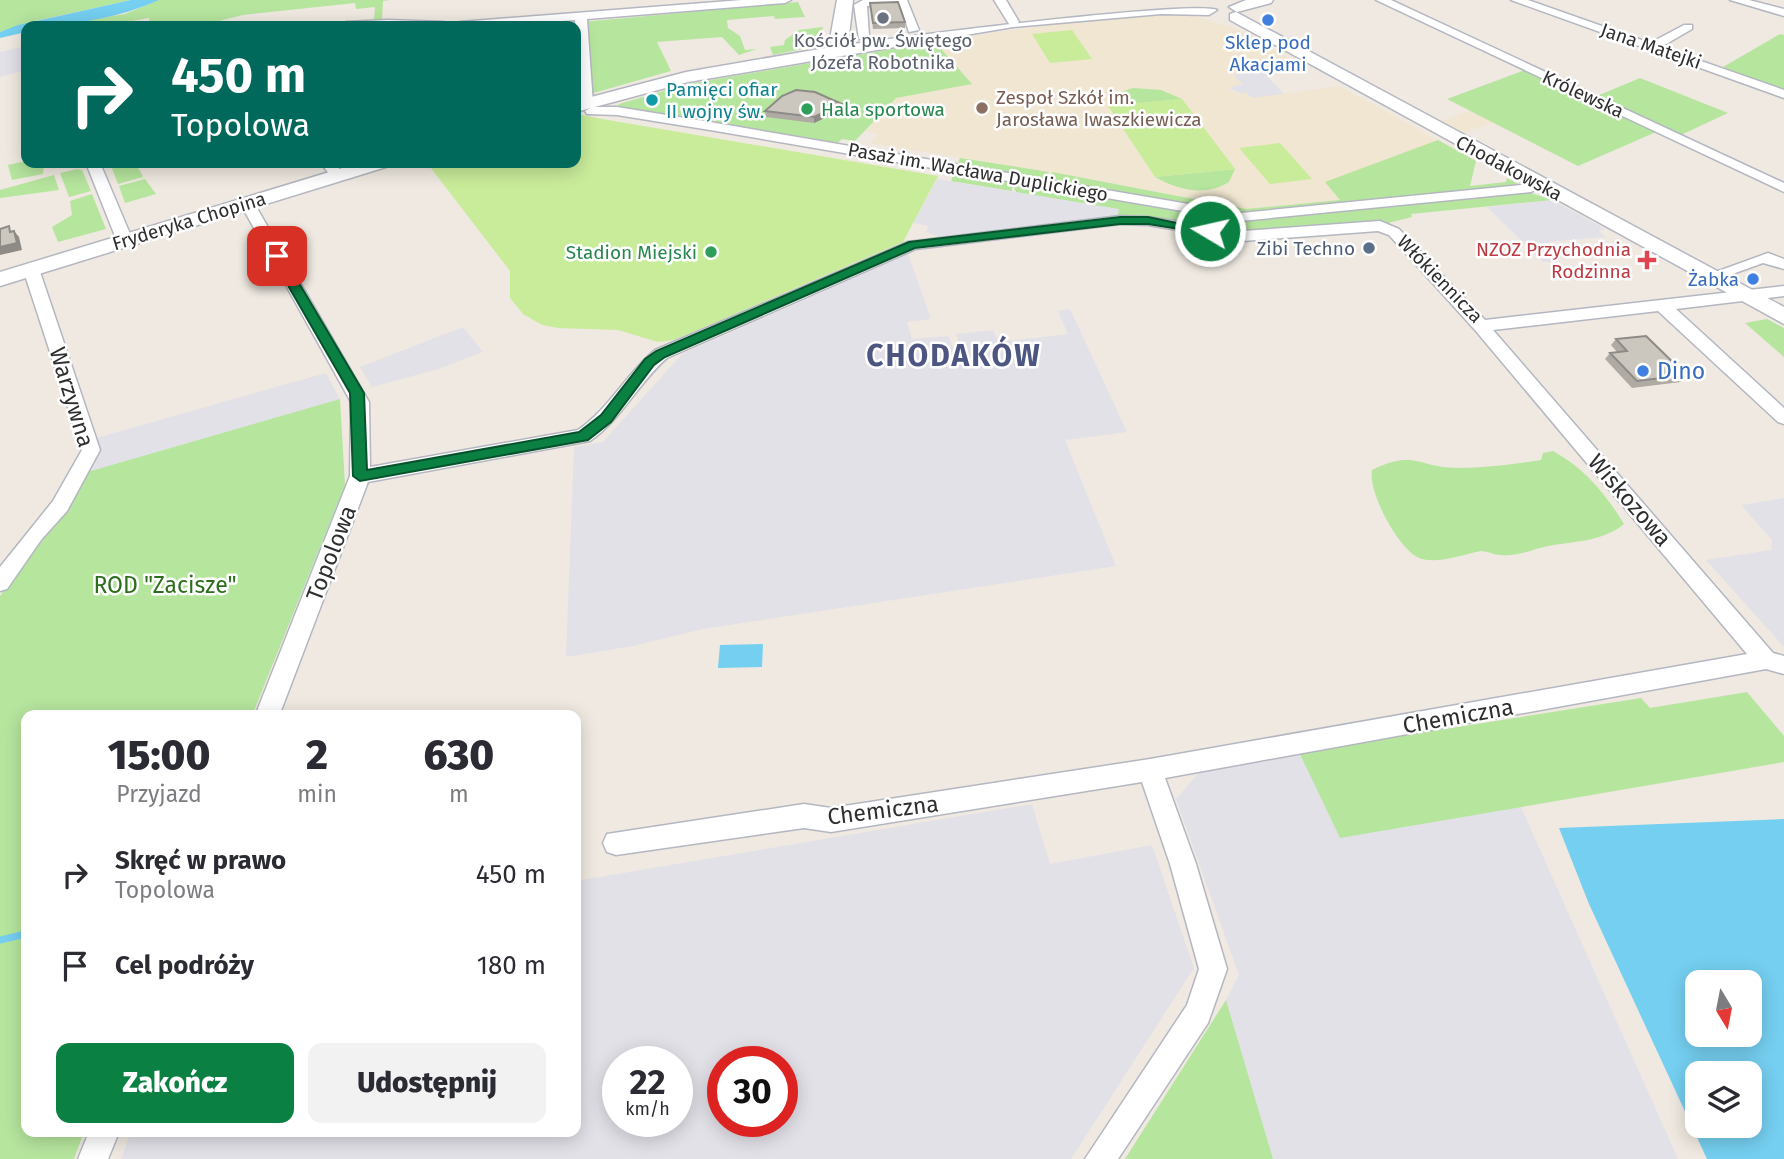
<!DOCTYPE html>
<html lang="pl">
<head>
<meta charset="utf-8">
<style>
	:root { --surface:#fff; --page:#f2f2f3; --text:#2b2b33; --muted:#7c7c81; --accent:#0b8043 }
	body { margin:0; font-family:"Fira Sans",sans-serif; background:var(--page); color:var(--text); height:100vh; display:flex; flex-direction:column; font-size:26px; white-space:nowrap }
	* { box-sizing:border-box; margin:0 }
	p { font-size:23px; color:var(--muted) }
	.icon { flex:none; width:38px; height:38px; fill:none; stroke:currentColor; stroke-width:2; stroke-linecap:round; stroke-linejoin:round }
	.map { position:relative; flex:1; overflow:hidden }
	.panel { position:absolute; left:21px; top:710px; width:560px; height:427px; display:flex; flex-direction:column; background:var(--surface); border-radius:14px; box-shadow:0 4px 18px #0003 }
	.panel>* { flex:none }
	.hud { position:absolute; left:21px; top:21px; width:560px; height:147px; border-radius:14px; box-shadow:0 4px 18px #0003; background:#00695c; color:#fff; overflow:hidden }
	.needle { width:46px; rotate:170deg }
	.controls { position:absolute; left:1685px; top:970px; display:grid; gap:14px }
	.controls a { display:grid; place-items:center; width:77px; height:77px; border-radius:14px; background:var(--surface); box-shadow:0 4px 18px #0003; font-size:35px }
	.speed { position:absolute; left:602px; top:1046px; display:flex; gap:14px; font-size:35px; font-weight:700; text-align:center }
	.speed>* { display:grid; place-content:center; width:91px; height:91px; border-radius:50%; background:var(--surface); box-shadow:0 4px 18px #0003; line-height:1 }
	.speed small { font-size:18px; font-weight:400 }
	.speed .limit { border:10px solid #d22; background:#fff; color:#111 }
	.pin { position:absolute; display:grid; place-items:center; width:60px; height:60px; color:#fff; margin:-30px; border-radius:14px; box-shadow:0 4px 10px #0006 }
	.me { position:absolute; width:77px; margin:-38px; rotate:279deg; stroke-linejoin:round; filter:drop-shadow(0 0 5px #0008) }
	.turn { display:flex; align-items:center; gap:24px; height:147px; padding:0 35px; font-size:32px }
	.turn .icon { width:91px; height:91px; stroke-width:2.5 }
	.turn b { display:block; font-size:49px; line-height:60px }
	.eta { display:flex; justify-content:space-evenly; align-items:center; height:119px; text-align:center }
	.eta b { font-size:42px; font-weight:800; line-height:49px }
	.action { display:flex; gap:14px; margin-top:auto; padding:14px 35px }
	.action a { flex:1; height:80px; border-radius:14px; background:var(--accent); color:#fff; font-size:28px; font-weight:800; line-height:80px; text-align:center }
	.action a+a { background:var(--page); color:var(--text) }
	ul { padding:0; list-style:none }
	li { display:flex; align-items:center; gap:21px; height:91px; padding:0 35px }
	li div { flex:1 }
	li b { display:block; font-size:26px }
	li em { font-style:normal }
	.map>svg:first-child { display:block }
	.industrial { fill:#e3e1e8; fill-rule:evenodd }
	.education { fill:#f0e6d1 }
	.green { fill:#b6e59e }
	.pitch { fill:#c9ec9a }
	.water { fill:#75cff0; fill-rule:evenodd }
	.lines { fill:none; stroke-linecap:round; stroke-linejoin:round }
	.stream { stroke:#75cff0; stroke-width:7 }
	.street-casing { stroke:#b4b7c1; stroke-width:3 }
	.secondary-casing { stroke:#b4b7c1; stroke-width:3 }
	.street { fill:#fff; fill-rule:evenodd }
	.secondary { fill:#fff; fill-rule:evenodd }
	.wall { fill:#afaba4 }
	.shaded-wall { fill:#8e8b86 }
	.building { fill:#cbc7bf; stroke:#8e8b86; stroke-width:2 }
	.route { fill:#0b8043; stroke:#07532c; stroke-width:2 }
	.worship-dot { fill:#6b7280; stroke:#fff; stroke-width:2.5 }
	.shop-dot { fill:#3f7fe0; stroke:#fff; stroke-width:2.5 }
	.culture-dot { fill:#0f9aa8; stroke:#fff; stroke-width:2.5 }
	.education-dot { fill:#8d6e63; stroke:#fff; stroke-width:2.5 }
	.leisure-dot { fill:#2e9e5b; stroke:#fff; stroke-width:2.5 }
	.service-dot { fill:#5c6f8a; stroke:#fff; stroke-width:2.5 }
	.health-dot { fill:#e0444e; stroke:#fff; stroke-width:2.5 }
	.labels { text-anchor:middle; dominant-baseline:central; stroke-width:5; stroke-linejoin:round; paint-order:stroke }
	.far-worship-label { font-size:19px; fill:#5b616d; stroke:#fff }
	.far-shop-label { font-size:19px; fill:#366cbe; stroke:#fff }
	.far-street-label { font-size:19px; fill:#2e2e2e; stroke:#fff }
	.far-culture-label { font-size:19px; fill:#0d838f; stroke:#fff; text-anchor:start }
	.far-education-label { font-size:19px; fill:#785e54; stroke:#fff; text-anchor:start }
	.far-leisure-label { font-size:19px; fill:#27864d; stroke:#fff; text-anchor:start }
	.far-service-label { font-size:19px; fill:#4e5e75; stroke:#fff; text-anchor:end }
	.far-health-label { font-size:19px; fill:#be3a42; stroke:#fff; text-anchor:end }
	.shop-label { font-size:23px; fill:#366cbe; stroke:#fff; text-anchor:start }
	.street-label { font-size:23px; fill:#2e2e2e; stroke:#fff }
	.park-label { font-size:23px; fill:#2c6e1b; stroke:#fff }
	.district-label { font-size:30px; font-weight:bold; letter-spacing:2px; fill:#4d5680; stroke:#fff }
</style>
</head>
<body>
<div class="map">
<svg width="1784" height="1159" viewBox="0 0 1784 1159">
	<rect width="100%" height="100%" fill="#efe9e1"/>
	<!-- industrial -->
	<g class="industrial">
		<polygon points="26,46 26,70 0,77 0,52"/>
		<polygon points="1296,63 1303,66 1265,74 1284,94 1252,98 1228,88 1232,75"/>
		<polygon points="937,179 1120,209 1117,218 939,237 926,232 928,226 913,223"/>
		<polygon points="1552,200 1605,229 1599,231 1605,237 1548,242 1562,257 1555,262 1543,262 1487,207"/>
		<polygon points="908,254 931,319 907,322 912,339 948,336 953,347 960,346 956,334 993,330 998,342 1068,334 1058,311 1070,309 1127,432 1065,440 1116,566 703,629 633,646 566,657 574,447 603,442 682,354"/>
		<polygon points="463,327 483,352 438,369 372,387 360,367"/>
		<polygon points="326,373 340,399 84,473 96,438"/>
		<polygon points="1784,498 1784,647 1706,560 1771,550 1772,540 1741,505"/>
		<polygon points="1298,752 1521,807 1678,1159 1273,1159 1226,1000 1239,975 1176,799 1203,768"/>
		<path d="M1032 804 1050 864 1152 845 1194 968 1071 1159H121L131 1132H576V881ZM618 1062H677V1122H618ZM723 1062H782V1122H723Z"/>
	</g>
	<!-- education -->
	<g class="education">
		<polygon points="1166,14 1199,17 1236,29 1296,63 1233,75 1243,84 1228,88 1237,94 1245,92 1253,98 1339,86 1476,161 1341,200 1246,209 1096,180 870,143 879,134 865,131 896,98 971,84 935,42 1066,22"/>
		<polygon points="1471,110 1494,122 1464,133 1442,121"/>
	</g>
	<!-- green -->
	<g class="green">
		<polygon points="0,0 131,0 30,22 0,32"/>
		<polygon points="159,0 389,0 383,1 382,20 374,21 375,7 356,9 355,3 243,15 199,26 150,26 149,18 105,26 54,26 125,14"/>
		<polygon points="798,2 805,17 775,19 774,16 727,20 728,28 740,36 745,50 757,49 739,55 722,37 657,42 671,71 576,98 576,26 539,26"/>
		<polygon points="823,27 817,46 773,55 770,47 784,45 785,40 799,30"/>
		<polygon points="1780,34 1784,35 1784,90 1723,67"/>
		<polygon points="935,42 972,84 896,98 855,141 842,139 836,144 715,124 715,121 710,124 617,108 619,104 687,84"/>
		<polygon points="1525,70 1656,132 1578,166 1447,99"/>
		<polygon points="1640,78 1728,113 1681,135 1597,96"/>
		<polygon points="1133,88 1161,90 1182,99 1108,106 1115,94"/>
		<polygon points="1438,140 1476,161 1470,186 1506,182 1507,178 1522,186 1247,215 1049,180 1052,172 1246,209 1340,200 1325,182"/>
		<polygon points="960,158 1049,172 1045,179 957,165"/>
		<polygon points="26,161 44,163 43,174 12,180 8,165"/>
		<path d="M110 163C126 163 137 160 143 177L118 184Z"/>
		<polygon points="77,169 82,170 91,191 69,197 60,173"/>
		<polygon points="956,169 1029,181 1012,188 1012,191 951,181"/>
		<path d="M1235 169 1229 182C1206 197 1178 190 1155 177Z"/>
		<polygon points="54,175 59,190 0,198 0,190"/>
		<polygon points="145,179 156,194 125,203 119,186"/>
		<polygon points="1032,182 1108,198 1246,220 1528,192 1552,200 1411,214 1412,217 1388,223 1364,222 1254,234 1160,218 1117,218 1119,209 1016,192 1014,188"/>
		<polygon points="92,194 106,229 58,242 52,227 72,215 70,201"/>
		<polygon points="1767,319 1784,328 1784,357 1745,323"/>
		<polygon points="340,399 345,485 252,716 26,716 26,1132 84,1132 74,1159 0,1159 0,596 84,473"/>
		<path d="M1553 451C1584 468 1606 494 1624 524 1602 542 1575 541 1548 546 1533 549 1517 557 1501 555 1494 555 1488 551 1481 551 1463 554 1434 566 1417 557 1397 546 1368 492 1372 470 1415 449 1418 468 1458 468 1486 468 1514 464 1541 460L1543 453Z"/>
		<polygon points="1747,692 1784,736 1784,762 1340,838 1299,752 1641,698 1650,708"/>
		<polygon points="1226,1000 1273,1159 1125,1159"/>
	</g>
	<!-- pitch -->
	<g class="pitch">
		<polygon points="1072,30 1092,59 1050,63 1032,34"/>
		<polygon points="1182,99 1235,169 1155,177 1108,106"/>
		<polygon points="581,115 614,121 938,176 903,242 674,340 658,342 618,330 558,328 542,325 523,314 510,298 510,271 427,163 576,163 576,116"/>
		<polygon points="1280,143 1312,179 1270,184 1239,148"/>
	</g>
	<!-- water -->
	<g class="water">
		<path d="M131 0H159C119 18 71 26 26 26V32L0 38V32L18 25Z"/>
		<polygon points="763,644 762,667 718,668 720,645"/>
		<path d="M1784 819V1159H1707L1589 904 1559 828ZM1698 982H1750V1034H1698ZM1698 1073H1750V1125H1698Z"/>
	</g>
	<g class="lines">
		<!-- stream -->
		<polyline class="stream" points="0,940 26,934"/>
		<defs>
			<g id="street">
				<polygon points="742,0 791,0 785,3 587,19 593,104 586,108 579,104 575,20 501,26 454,26 460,22"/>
				<polygon points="863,0 907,0 919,30 909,32 900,5 867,6 869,36 859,39 854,5"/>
				<polygon points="994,0 1006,0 1019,22 1017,24 1009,24"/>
				<polygon points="1376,0 1391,0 1784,183 1784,192"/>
				<polygon points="1511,0 1528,0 1650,43 1684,25 1692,25 1692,29 1661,47 1784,90 1784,98"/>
				<polygon points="1730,0 1749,0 1784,9 1784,16"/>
				<polygon points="388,20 443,22 449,26 340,26 346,22"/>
				<polygon points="592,107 617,107 710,122 1241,213 1531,184 1538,188 1531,192 1241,221 710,130 617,115 587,114 585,111"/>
				<polygon points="86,163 100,163 133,241 130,244 120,244 117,241"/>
				<polygon points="321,163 335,163 344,175 332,178"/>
				<path d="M247 199 254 203 369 402 370 467 578 430C609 409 626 374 655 350L908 242 1120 216 1148 217 1243 231 1380 221 1399 229 1485 320 1784 286V296L1676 309 1784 408V424L1778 422 1658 311 1493 330 1773 653 1784 656V674L1766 669 1165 778 1196 864 1227 969 1208 1023 1118 1159H1085L1187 1005 1199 969 1170 864 1142 782 831 832 804 828 616 855 607 852 603 843 607 834 804 804 831 808 1150 759 1747 654 1475 330 1389 235 1378 231 1243 241 1148 225 1120 224 916 249 667 358C638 383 622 419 590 441L368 482 279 716H255L350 476 351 402 240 203Z"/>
				<polygon points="1768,253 1784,259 1784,269 1763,263 1710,282 1702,277"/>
				<polygon points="31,264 39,269 100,450 67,511 41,540 7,589 0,591 0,567 53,501 82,450 23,269"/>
				<polygon points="89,1132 119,1132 108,1159 78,1159"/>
			</g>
			<g id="secondary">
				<path d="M837 0H853L848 45C896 37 1193 0 1217 10L1209 15 1161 14 1013 27 688 82 576 112V101L686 72 831 47 830 39Z"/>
				<polygon points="1246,0 1273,0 1271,3 1237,12 1229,7"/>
				<polygon points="1236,12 1784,307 1784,324 1230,20 1230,14"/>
				<polygon points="359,163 389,163 386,167 0,286 0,272"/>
			</g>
		</defs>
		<!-- street casing -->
		<use href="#street" class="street-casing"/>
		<!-- secondary casing -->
		<use href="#secondary" class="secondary-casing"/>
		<!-- street -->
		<use href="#street" class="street"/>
		<!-- secondary -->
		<use href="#secondary" class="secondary"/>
	</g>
	<!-- wall -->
	<g class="wall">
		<polygon points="870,3 905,22 905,28 873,29"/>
		<polygon points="842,104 842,110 814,123 766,117 765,111"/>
		<polygon points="1616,339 1686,375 1681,382 1632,388 1605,359 1610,353 1617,352 1611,345"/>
	</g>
	<!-- shaded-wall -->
	<g class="shaded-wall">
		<polygon points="842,104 842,110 814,123 814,117"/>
		<polygon points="14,231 19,237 22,250 0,255 0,247"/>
	</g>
	<!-- building -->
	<g class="building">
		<polygon points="898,2 905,22 873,23 870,3"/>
		<polygon points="796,90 815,92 842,104 814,117 765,111 782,96"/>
		<polygon points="9,226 10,232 14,231 17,243 0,247 0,229"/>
		<polygon points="1646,336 1686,375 1637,381 1610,353 1627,351 1616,339"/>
	</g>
	<!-- route -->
	<polygon class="route" points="1120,217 1148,217 1216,231 1210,234 1148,224 1120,224 915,248 665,357 654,365 611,422 588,440 360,481 353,476 350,393 271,256 277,252 283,256 364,393 367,470 579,432 601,415 645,359 656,351 909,242"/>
	<!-- markers -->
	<circle class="worship-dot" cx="883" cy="18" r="7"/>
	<g class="shop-dot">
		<circle cx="1268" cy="20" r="7"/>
		<circle cx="1753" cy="279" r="7"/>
		<circle cx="1643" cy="371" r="7"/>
	</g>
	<circle class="culture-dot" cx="652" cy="100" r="7"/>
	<circle class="education-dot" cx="982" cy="108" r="7"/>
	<g class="leisure-dot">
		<circle cx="807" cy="109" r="7"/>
		<circle cx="711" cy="252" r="7"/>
	</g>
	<circle class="service-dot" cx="1369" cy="248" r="7"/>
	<path class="health-dot" d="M1643.5 249.5h7v7h7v7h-7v7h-7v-7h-7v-7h7z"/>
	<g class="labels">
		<!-- far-worship labels -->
		<g class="far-worship-label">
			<text x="883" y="40">Kościół pw. Świętego<tspan x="883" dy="22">Józefa Robotnika</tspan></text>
		</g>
		<!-- far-shop labels -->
		<g class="far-shop-label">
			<text x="1268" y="42">Sklep pod<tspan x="1268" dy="22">Akacjami</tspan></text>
			<text x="1739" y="279" text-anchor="end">Żabka</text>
		</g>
		<!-- far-street labels -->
		<g class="far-street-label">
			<text transform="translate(1651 46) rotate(19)">Jana Matejki</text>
			<text transform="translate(1583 94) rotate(25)">Królewska</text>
			<text transform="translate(1509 168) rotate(28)">Chodakowska</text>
			<text transform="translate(978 172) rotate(10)">Pasaż im. Wacława Duplickiego</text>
			<text transform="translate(189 221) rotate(-17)">Fryderyka Chopina</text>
			<text transform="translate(1440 279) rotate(46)">Włókiennicza</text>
		</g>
		<!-- far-culture labels -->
		<g class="far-culture-label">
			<text x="666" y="89">Pamięci ofiar<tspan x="666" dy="22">II wojny św.</tspan></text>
		</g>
		<!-- far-education labels -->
		<g class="far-education-label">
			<text x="996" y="97">Zespoł Szkół im.<tspan x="996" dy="22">Jarosława Iwaszkiewicza</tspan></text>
		</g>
		<!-- far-leisure labels -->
		<g class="far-leisure-label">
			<text x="821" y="109">Hala sportowa</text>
			<text x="697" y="252" text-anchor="end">Stadion Miejski</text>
		</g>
		<!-- far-service labels -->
		<g class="far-service-label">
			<text x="1355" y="248">Zibi Techno</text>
		</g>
		<!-- far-health labels -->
		<g class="far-health-label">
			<text x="1631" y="249">NZOZ Przychodnia<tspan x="1631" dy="22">Rodzinna</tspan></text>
		</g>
		<!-- shop labels -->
		<g class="shop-label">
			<text x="1657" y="371">Dino</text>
		</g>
		<!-- street labels -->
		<g class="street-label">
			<text transform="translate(72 397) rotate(73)">Warzywna</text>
			<text transform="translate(1630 500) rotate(49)">Wiskozowa</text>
			<text transform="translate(331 553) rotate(-69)">Topolowa</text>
			<text transform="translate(1458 716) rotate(-10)">Chemiczna</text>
			<text transform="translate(883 810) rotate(-7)">Chemiczna</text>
		</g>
		<!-- park labels -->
		<g class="park-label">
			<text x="165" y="585">ROD "Zacisze"</text>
		</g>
		<!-- district labels -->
		<g class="district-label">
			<text x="954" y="356">CHODAKÓW</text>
		</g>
	</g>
</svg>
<div class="controls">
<a><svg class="needle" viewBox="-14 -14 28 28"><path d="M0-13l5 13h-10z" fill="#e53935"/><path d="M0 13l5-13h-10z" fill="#7c7c81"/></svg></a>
<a><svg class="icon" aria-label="layers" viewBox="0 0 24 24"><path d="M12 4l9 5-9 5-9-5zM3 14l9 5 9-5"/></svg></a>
</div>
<div class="speed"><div>22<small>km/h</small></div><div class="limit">30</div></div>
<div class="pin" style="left:277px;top:256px;background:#d93025"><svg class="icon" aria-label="arrive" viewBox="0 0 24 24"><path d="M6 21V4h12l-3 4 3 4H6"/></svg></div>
<svg class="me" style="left:1210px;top:231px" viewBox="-20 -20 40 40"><circle r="17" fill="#0b8043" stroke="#fff" stroke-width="3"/><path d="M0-11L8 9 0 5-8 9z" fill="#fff"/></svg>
<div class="hud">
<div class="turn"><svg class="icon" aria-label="right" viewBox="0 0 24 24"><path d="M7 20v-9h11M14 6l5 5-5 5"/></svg><div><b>450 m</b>Topolowa</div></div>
</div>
<section class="panel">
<div class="eta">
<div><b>15:00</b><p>Przyjazd</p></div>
<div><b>2</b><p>min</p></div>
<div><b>630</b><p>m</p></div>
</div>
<ul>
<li><svg class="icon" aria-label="right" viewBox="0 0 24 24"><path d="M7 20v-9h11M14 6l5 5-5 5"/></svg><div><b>Skręć w prawo</b><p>Topolowa</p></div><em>450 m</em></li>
<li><svg class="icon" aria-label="arrive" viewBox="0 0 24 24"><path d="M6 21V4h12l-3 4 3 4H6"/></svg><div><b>Cel podróży</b></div><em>180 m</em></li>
</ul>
<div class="action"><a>Zakończ</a><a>Udostępnij</a></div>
</section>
</div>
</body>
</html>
